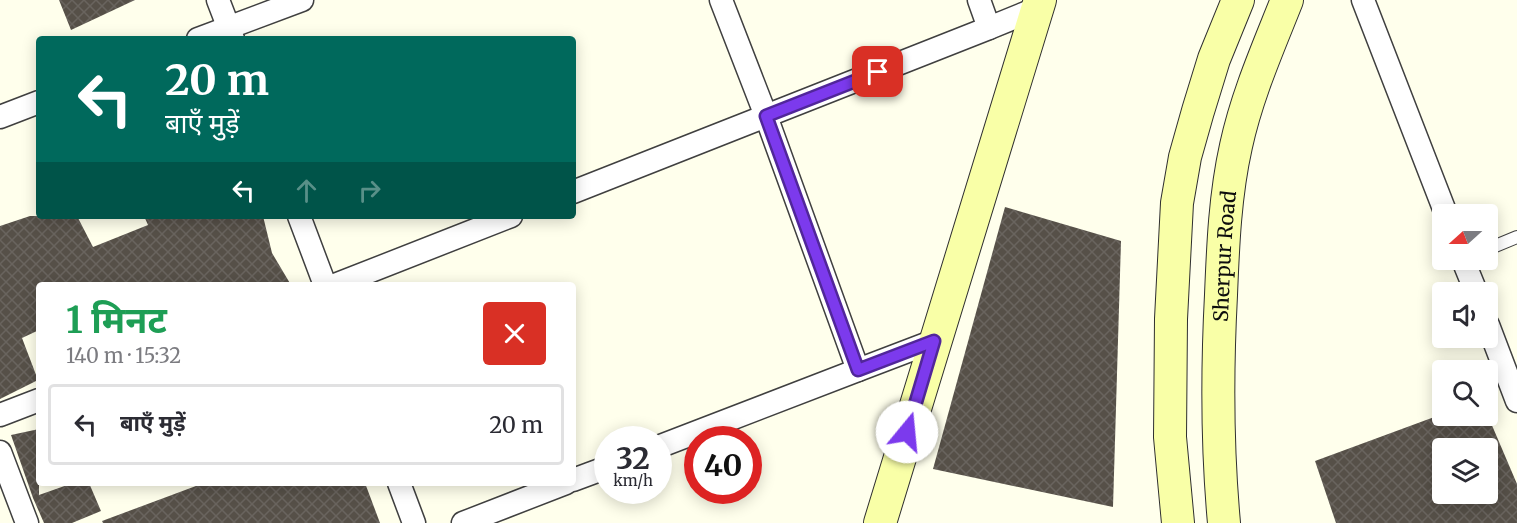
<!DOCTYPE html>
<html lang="hi">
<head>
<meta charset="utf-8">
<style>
	:root { --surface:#fff; --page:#f7f7f7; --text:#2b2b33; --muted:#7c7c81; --line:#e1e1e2 }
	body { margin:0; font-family:Merriweather,"Noto Sans Devanagari",serif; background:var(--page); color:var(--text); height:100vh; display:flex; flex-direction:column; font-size:22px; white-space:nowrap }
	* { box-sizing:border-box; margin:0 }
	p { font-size:20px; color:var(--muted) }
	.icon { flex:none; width:33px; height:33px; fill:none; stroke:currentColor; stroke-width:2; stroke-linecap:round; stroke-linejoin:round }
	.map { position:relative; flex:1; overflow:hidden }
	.side { position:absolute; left:36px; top:282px; width:540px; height:204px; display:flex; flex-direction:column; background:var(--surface); border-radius:6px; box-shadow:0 3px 15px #0003 }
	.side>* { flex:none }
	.banner { position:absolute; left:36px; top:36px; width:540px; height:183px; border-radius:6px; box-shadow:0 3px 15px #0003; background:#00695c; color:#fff; overflow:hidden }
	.needle { width:39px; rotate:249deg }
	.tools { position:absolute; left:1432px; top:204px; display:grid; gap:12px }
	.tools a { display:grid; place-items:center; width:66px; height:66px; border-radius:6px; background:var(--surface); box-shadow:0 3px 15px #0003; font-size:30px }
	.speed { position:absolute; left:594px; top:426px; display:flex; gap:12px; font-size:30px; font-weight:700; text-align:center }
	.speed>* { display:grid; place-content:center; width:78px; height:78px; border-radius:50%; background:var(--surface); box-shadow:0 3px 15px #0003; line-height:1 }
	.speed small { font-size:15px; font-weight:400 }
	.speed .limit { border:9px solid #d22; background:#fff; color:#111 }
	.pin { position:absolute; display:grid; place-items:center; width:51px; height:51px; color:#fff; margin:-26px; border-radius:12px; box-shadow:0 3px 9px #0006 }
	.me { position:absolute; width:66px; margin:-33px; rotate:17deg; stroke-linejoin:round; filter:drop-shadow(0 0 4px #0008) }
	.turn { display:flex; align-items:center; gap:21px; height:126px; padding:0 30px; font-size:27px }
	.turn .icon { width:78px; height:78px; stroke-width:2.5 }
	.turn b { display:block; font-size:42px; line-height:51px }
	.lanes { display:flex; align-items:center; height:57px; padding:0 30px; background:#0003; justify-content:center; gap:30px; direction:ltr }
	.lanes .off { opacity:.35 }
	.round { display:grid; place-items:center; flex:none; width:63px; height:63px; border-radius:6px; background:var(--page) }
	.headline { display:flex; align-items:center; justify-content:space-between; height:102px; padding:0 30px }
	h1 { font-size:36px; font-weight:700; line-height:45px; color:#1e9e55 }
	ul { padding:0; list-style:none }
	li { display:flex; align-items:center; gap:18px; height:81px; margin:0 12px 9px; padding:0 18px; border:3px solid var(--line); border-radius:6px }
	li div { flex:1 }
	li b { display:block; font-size:22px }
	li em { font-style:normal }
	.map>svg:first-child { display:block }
	.building { fill:url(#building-cross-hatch); fill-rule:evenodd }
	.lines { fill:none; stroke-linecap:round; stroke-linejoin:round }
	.lane-casing { stroke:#404040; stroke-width:14 }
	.street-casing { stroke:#404040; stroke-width:25 }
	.secondary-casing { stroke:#2f2f2f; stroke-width:34 }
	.lane { stroke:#fff; stroke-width:12 }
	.street { stroke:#fff; stroke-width:22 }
	.secondary { stroke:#f9ffa7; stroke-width:32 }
	.route-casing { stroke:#51269a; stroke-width:15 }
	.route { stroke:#7c3aed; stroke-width:10 }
	.labels { text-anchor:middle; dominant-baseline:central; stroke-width:6; stroke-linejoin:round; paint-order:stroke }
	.street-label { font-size:20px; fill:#0d0d0d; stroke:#fff }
</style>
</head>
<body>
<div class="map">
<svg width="1517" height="523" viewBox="0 0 1517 523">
	<defs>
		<pattern id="building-cross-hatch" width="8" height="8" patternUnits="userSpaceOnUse" patternTransform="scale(1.5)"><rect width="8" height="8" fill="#565048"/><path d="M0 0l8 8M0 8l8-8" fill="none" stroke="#69645e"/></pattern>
	</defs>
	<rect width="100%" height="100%" fill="#ffffec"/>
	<!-- building -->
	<g class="building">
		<polygon points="59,0 135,0 71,30"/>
		<polygon points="1005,207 1121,241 1113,507 933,469"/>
		<polygon points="30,216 77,216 93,247 148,225 144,216 263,216 272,253 291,285 39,285 39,330 22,338 38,380 0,399 0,226"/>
		<path d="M1437 416H1488L1517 484V523H1336L1315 461ZM1443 448H1488V494H1443Z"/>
		<polygon points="39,429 39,495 73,483 89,483 101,511 72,523 44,523 33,498 11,435"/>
		<polygon points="204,483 365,483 380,523 103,523 102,521"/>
	</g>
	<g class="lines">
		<defs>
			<polyline id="lane" points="1488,249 1517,237"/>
			<g id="street">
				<polyline points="218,0 233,39"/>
				<polyline points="721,0 766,116 858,370"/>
				<polyline points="979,0 989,28 1038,8"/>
				<polyline points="1363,0 1446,214"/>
				<polyline points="198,39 302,0"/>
				<polyline points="0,117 39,102"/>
				<polyline points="573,192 989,28"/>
				<polyline points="299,216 325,285"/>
				<polyline points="1463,260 1476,292"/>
				<polyline points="335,285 511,216"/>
				<polyline points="1488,325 1517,401"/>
				<polyline points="0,415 39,400"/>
				<polyline points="658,447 858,370 934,341"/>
				<polyline points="0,452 27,523"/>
				<polyline points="573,480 608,467"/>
				<polyline points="399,483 414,523"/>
				<polyline points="463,523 566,483"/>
			</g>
			<g id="secondary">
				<polyline points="880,523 1040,0"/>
				<polyline points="1178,523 1170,437 1171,319 1177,203 1185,157 1198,111 1214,59 1238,0"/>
				<path id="s1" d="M1224 523C1217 447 1217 371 1221 295 1223 245 1225 195 1236 146 1247 95 1268 48 1287 0"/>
			</g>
		</defs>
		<!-- lane casing -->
		<use href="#lane" class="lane-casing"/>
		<!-- street casing -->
		<use href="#street" class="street-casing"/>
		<!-- secondary casing -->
		<use href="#secondary" class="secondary-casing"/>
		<!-- lane -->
		<use href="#lane" class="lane"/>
		<!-- street -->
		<use href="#street" class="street"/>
		<!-- secondary -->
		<use href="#secondary" class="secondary"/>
	</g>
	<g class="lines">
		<defs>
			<polyline id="route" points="878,72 766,116 858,370 934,341 907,432"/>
		</defs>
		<!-- route casing -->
		<use href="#route" class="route-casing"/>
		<!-- route -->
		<use href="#route" class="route"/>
	</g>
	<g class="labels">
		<!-- street labels -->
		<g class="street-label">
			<text stroke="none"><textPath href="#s1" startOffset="267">Sherpur Road</textPath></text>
		</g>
	</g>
</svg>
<div class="tools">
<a><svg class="needle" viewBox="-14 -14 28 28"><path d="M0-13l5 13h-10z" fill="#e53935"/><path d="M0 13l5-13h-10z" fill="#7c7c81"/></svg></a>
<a><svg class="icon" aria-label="sound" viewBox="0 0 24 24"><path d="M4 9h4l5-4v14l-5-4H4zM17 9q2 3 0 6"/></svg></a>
<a><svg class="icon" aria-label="search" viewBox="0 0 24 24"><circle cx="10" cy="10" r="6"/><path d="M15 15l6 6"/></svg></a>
<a><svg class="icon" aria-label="layers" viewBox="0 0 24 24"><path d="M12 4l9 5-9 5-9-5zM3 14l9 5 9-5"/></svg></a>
</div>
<div class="speed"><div>32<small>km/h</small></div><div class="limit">40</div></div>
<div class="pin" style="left:878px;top:72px;background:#d93025"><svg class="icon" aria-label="arrive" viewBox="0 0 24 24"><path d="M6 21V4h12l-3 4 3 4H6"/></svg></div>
<svg class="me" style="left:907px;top:432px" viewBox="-20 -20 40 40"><circle r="19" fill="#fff"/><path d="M0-13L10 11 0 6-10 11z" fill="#7c3aed"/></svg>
<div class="banner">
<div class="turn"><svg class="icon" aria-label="left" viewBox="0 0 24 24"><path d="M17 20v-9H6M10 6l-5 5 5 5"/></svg><div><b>20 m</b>बाएँ मुड़ें</div></div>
<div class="lanes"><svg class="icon" aria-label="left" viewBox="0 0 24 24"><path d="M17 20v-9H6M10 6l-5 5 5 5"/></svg><svg class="icon off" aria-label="ahead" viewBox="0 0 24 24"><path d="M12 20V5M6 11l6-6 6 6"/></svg><svg class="icon off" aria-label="right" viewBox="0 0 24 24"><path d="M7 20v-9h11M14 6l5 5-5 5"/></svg></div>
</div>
<section class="side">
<div class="headline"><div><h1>1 मिनट</h1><p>140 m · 15:32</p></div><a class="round" style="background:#d93025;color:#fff"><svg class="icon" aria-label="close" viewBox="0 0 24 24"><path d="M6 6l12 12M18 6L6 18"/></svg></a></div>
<ul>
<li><svg class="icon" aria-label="left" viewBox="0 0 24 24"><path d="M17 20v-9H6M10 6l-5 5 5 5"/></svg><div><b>बाएँ मुड़ें</b></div><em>20 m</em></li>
</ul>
</section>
</div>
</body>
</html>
